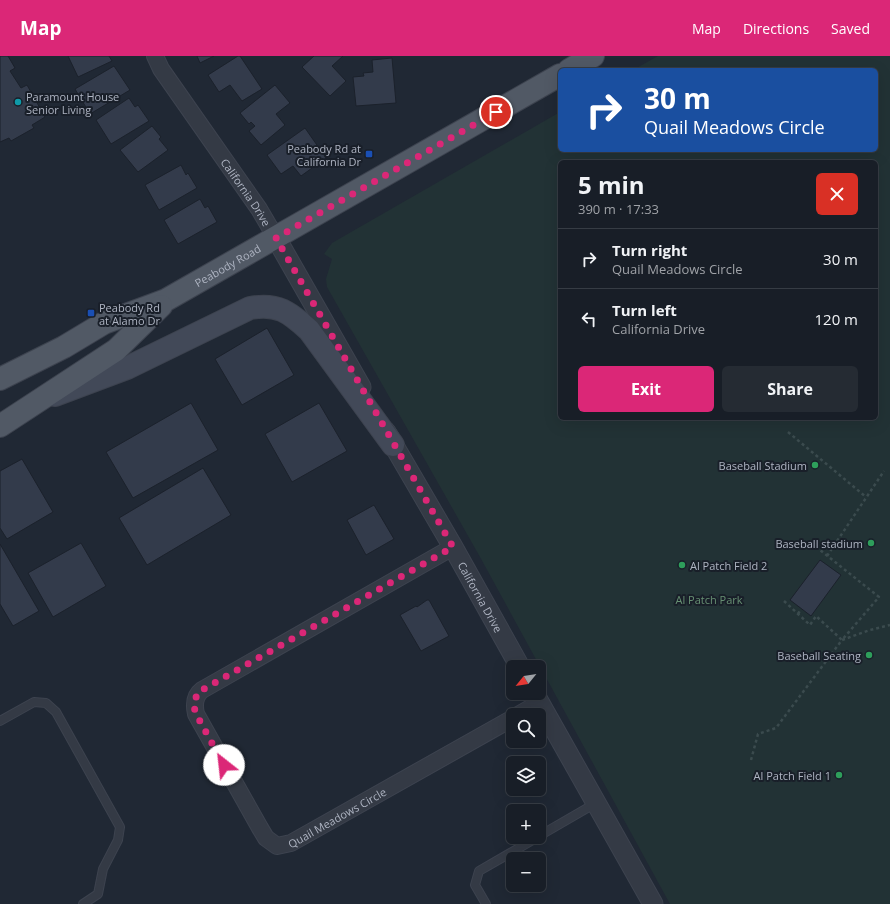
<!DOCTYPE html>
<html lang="en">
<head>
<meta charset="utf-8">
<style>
	:root { --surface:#181e27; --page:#252b33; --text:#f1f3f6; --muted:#9fa2a7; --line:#363c44; --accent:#db2777 }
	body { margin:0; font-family:"Open Sans",sans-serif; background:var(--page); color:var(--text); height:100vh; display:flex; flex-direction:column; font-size:15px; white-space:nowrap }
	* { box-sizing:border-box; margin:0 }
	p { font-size:13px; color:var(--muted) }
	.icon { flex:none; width:22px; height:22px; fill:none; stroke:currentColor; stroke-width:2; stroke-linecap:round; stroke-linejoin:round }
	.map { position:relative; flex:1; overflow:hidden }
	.panel { position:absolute; left:558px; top:104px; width:320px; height:260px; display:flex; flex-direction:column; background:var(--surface); border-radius:6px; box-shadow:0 4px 16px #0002,0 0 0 1px var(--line) }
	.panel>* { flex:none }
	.banner { position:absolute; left:558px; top:12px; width:320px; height:84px; border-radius:6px; box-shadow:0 4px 16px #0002,0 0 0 1px var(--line); background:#1a4fa0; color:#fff; overflow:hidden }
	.needle { width:26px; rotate:240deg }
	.fabs { position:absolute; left:506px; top:604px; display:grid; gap:8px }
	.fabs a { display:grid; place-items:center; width:40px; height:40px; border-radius:6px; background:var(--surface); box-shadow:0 4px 16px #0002,0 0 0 1px var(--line); font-size:20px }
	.pin { position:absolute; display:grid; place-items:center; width:34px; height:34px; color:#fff; margin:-17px; border:2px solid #fff; border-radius:50%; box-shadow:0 1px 4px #0007 }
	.me { position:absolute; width:44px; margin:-22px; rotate:331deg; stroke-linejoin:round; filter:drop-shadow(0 0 3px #0008) }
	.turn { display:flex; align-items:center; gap:14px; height:84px; padding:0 20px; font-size:18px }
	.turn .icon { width:52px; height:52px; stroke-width:2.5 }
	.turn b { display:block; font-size:28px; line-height:34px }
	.round { display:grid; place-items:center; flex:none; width:42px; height:42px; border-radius:6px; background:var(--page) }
	.head { display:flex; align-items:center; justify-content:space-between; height:68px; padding:0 20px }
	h1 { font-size:24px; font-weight:700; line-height:30px }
	.primary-button { display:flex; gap:8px; margin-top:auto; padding:8px 20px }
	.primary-button a { flex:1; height:46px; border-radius:6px; background:var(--accent); color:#fff; font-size:16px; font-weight:700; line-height:46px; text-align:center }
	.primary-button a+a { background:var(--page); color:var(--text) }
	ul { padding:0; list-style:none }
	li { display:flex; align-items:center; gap:12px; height:60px; padding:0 20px; border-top:1px solid var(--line) }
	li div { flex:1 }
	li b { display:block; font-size:15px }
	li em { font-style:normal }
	header { display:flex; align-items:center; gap:24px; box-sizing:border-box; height:56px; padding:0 20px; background:var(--accent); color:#fff }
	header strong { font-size:19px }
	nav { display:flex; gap:22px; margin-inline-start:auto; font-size:14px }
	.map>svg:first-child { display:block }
	.green { fill:#223235; fill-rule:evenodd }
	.building { fill:#333b4b; stroke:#1b212b }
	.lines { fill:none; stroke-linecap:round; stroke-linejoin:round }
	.service-casing { stroke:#3d434f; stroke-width:10 }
	.minor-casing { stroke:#3d434f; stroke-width:18 }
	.tertiary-casing { stroke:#3d434f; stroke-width:21 }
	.secondary-casing { stroke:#3d434f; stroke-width:24 }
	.primary-casing { stroke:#3d434f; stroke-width:24 }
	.path { stroke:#3b4b4e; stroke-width:2.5; stroke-dasharray:3 3; stroke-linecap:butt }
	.service { stroke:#343a45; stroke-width:8 }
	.minor { stroke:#343a45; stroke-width:16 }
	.tertiary { stroke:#343a45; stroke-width:19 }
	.secondary { stroke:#424958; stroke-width:22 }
	.primary { stroke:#515965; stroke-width:22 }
	.route { stroke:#db2777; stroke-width:7; stroke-dasharray:0 12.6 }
	.culture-dot { fill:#0f9aa8; stroke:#191f29; stroke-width:1.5 }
	.transit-dot { fill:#1a4fb4; stroke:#191f29; stroke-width:1.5 }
	.leisure-dot { fill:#2e9e5b; stroke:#191f29; stroke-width:1.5 }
	.labels { text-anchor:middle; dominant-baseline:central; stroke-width:4; stroke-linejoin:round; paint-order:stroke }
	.poi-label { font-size:11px; fill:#aeb4c2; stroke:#191f29; text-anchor:end }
	.street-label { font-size:11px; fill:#aeb4c2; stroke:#191f29 }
	.park-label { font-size:11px; fill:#679073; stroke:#191f29 }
</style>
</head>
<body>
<header>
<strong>Map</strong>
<nav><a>Map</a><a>Directions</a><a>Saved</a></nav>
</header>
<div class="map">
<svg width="890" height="848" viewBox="0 0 890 848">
	<rect width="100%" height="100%" fill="#202834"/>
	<!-- green -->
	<path class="green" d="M658 0H890V848H670L480 501 327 231 326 223 332 203 324 198 332 187 560 56V94H876V14H633ZM560 106H876V362H560Z"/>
	<!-- building -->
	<g class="building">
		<polygon points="0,0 8,0 15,12 10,15 21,32 27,29 45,61 32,69 34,72 11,85 9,82 0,86"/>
		<polygon points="68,0 109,0 112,5 78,21"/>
		<polygon points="197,0 214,0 200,7"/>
		<polygon points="238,0 240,0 262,33 242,45 230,29 219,36 208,19"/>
		<polygon points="314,0 343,0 332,10 346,25 330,40 302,11"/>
		<polygon points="392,2 396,47 356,50 353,21 364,20 363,17 373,16 372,4"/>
		<polygon points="114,10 130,34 90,58 75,33"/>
		<polygon points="275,29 290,47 276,58 285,69 261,89 249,75 255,70 251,66 249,68 240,57"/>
		<polygon points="129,42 135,51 138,49 149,65 111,88 96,64"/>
		<polygon points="152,70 161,81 159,83 168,94 138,116 120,94"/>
		<polygon points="305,72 326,102 301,120 293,110 281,118 267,99"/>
		<polygon points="181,109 186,119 188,117 197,132 159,154 145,129"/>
		<polygon points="200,143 205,152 208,150 217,166 178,188 164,164"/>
		<polygon points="267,272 294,319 242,349 215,303"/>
		<polygon points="191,347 218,394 133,442 106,396"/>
		<polygon points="319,347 347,395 292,426 265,378"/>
		<polygon points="22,403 53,456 7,483 0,472 0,415"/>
		<polygon points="203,412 231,459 147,509 119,462"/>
		<polygon points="374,449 394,483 366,499 347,464"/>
		<polygon points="81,487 106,530 53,561 28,517"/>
		<polygon points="0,488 39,555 13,570 0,548"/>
		<polygon points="820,504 841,519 811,560 790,544"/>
		<polygon points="427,544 429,544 449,580 421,595 400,559 416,550 417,551"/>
	</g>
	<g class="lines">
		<defs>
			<g id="service">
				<polyline points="0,665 34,646 46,647 56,656 120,771 118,784 103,813 98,838 83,848"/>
				<polyline points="539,780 596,747"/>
				<polyline points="486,848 475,829 479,815 538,781"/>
			</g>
			<g id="minor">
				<path id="s1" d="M155 0 161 13 259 153 276 182"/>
				<path id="s2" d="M453 491 202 634C194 640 194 649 196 658L260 772 266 782 277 790 291 787 513 662"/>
				<polyline points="518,659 539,647"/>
			</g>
			<g id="tertiary">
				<polyline points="276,182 361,331"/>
				<path id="s3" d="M386 376 453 491 520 611"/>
				<polyline points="534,637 653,848"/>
			</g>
			<path id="secondary" d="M55 339 127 312 250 252C278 247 289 256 309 274L393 389"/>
			<g id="primary">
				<polyline points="569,14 593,0"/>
				<path id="s4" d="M0 323 64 291 104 267 166 244 560 19"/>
				<polyline points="0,370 116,294 161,250"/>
			</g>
		</defs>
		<!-- service casing -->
		<use href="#service" class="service-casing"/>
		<!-- minor casing -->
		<use href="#minor" class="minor-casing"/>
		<!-- tertiary casing -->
		<use href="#tertiary" class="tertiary-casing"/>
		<!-- secondary casing -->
		<use href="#secondary" class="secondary-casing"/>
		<!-- primary casing -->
		<use href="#primary" class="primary-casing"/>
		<!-- path -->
		<g class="path">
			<polyline points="788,376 866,441"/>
			<polyline points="827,500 884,415"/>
			<polyline points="784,545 810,569 816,560 842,584 879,541 815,490"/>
			<polyline points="798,558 801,553"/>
			<polyline points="751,704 758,678 776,672 842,584 870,574 890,569"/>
		</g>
		<!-- service -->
		<use href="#service" class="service"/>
		<!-- minor -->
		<use href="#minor" class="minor"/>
		<!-- tertiary -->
		<use href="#tertiary" class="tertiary"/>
		<!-- secondary -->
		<use href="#secondary" class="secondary"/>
		<!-- primary -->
		<use href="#primary" class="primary"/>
	</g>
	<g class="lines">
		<!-- route -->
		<polyline class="route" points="224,709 196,658 194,651 197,637 453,491 276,182 496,56"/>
	</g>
	<!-- markers -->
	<circle class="culture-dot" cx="18" cy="46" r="4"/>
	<g class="transit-dot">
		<rect x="365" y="94" width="8" height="8" rx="2"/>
		<rect x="87" y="253" width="8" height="8" rx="2"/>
	</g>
	<g class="leisure-dot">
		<circle cx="815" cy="409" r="4"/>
		<circle cx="871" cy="487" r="4"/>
		<circle cx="682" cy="509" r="4"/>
		<circle cx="869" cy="599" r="4"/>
		<circle cx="839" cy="719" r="4"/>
	</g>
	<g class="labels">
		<!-- poi labels -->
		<g class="poi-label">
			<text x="26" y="40" text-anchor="start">Paramount House<tspan x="26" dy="13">Senior Living</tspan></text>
			<text x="361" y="92">Peabody Rd at<tspan x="361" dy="13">California Dr</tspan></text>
			<text x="99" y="251" text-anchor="start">Peabody Rd<tspan x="99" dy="13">at Alamo Dr</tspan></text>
			<text x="807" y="409">Baseball Stadium</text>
			<text x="863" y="487">Baseball stadium</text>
			<text x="690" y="509" text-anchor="start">Al Patch Field 2</text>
			<text x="861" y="599">Baseball Seating</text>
			<text x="831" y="719">Al Patch Field 1</text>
		</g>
		<!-- street labels -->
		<g class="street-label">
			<text stroke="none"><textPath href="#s1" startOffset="164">California Drive</textPath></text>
			<text stroke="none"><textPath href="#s4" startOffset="255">Peabody Road</textPath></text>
			<text stroke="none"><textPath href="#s3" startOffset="190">California Drive</textPath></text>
			<text stroke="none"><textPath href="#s2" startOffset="538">Quail Meadows Circle</textPath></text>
		</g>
		<!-- park labels -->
		<g class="park-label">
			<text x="709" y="543">Al Patch Park</text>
		</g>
	</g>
</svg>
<div class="fabs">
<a><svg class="needle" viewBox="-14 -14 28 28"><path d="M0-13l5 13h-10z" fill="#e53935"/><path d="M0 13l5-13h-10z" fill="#9fa2a7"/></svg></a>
<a><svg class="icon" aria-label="search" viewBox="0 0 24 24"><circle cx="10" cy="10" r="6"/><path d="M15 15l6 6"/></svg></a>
<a><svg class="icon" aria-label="layers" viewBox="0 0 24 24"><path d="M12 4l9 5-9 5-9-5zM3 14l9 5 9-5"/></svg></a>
<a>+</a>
<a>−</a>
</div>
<div class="pin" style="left:496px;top:56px;background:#d93025"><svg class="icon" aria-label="arrive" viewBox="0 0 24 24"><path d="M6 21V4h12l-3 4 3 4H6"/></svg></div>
<svg class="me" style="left:224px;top:709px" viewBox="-20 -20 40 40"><circle r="19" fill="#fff"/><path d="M0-13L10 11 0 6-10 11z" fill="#db2777"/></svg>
<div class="banner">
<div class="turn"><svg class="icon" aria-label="right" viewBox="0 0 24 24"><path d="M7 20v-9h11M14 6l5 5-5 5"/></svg><div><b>30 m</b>Quail Meadows Circle</div></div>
</div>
<section class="panel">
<div class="head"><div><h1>5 min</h1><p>390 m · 17:33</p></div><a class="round" style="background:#d93025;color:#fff"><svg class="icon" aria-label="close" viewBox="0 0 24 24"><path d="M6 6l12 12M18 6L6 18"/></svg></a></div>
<ul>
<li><svg class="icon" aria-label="right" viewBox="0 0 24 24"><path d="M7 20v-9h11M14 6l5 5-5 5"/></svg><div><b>Turn right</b><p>Quail Meadows Circle</p></div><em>30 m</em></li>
<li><svg class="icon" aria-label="left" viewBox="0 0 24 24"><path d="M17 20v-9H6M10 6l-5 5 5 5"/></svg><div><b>Turn left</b><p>California Drive</p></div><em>120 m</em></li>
</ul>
<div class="primary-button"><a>Exit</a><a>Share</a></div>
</section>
</div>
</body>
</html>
